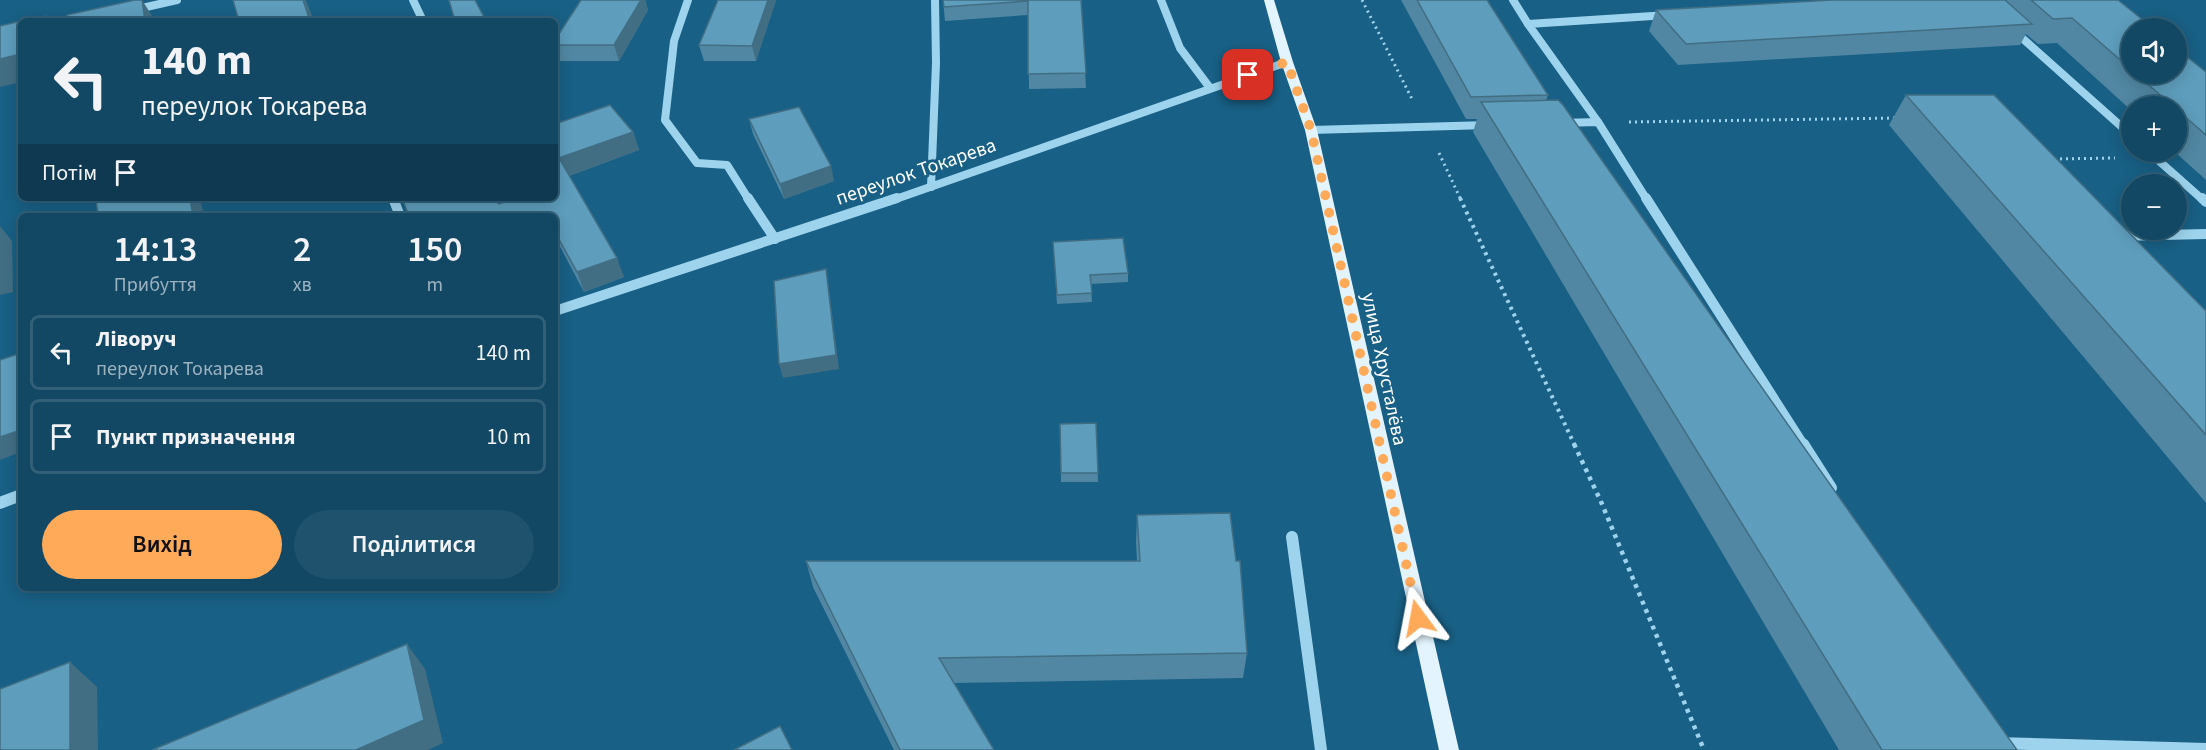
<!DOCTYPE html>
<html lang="uk">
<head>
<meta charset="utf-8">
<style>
	:root { --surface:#124864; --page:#1f526d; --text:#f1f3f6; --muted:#9cb2bf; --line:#316078; --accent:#ffaa59 }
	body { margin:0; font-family:"Source Sans 3",sans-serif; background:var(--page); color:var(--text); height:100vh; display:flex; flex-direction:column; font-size:22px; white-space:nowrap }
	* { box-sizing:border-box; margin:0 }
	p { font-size:20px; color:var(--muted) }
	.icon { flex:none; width:33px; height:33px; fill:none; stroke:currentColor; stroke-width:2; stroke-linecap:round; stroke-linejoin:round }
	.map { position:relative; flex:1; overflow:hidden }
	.details { position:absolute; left:18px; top:213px; width:540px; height:378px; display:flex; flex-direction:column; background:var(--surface); border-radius:9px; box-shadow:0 3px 15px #0003,0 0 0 2px var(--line) }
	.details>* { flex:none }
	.banner { position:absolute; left:18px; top:18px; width:540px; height:183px; border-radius:9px; box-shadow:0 3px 15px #0003,0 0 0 2px var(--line); background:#124864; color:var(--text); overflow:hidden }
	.buttons { position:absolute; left:2121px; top:18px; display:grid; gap:12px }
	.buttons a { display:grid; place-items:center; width:66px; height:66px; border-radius:50%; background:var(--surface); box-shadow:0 3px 15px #0003,0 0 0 2px var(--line); font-size:30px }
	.pin { position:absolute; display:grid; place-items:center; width:51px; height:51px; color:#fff; margin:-26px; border-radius:12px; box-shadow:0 3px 9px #0006 }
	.me { position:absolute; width:66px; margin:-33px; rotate:347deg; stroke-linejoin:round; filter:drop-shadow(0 0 4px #0008) }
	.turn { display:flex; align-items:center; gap:21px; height:126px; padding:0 24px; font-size:27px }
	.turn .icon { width:78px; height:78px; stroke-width:2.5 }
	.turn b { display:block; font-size:42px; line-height:51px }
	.then { display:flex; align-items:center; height:57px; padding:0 24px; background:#0003; gap:12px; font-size:22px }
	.eta { display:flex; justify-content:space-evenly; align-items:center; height:102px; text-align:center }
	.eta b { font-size:36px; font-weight:600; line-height:42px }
	.button { display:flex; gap:12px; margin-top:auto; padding:12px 24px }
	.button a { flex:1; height:69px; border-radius:36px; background:var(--accent); color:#111; font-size:24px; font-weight:600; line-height:69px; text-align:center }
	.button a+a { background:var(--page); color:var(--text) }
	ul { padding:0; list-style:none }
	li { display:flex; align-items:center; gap:18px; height:75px; margin:0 12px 9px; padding:0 12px; border:3px solid var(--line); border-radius:9px }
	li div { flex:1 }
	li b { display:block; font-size:22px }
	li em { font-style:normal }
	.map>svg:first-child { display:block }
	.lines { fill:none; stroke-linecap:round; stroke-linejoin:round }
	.path-far2 { stroke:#9dd3ed; stroke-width:3; stroke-dasharray:2 4; stroke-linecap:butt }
	.path-far1 { stroke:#9dd3ed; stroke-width:4; stroke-dasharray:3 4.5; stroke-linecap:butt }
	.path { stroke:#9dd3ed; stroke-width:4.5; stroke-dasharray:4 5; stroke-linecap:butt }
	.minor-far2 { stroke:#9dd3ed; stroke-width:8 }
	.minor-far1 { stroke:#9dd3ed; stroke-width:10 }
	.minor { stroke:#9dd3ed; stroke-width:12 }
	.major { fill:#e3f4ff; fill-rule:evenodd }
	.wall { fill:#5187a2 }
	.shaded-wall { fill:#426e84 }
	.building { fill:#5e9dbc; stroke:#426e84; stroke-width:1.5 }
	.route { stroke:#ffaa59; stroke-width:10; stroke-dasharray:0 18 }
	.labels { text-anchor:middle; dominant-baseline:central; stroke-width:6; stroke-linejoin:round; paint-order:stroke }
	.street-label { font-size:20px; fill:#fff; stroke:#186085 }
</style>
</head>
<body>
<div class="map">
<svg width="2206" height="750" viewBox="0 0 2206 750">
	<rect width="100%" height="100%" fill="#186085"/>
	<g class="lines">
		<!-- path-far2 -->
		<g class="path-far2">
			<polyline points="1362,0 1413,101"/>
			<polyline points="1629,122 1897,118"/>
			<polyline points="1439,153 1461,200"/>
			<polyline points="2054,159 2115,158"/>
		</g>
		<!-- path-far1 -->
		<polyline class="path-far1" points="1460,198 1575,446"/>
		<!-- path -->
		<polyline class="path" points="1574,444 1602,504 1704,750"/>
		<!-- minor-far2 -->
		<g class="minor-far2">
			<polyline points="413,0 423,21"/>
			<polyline points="688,0 674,41 665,120 697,163 727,165 749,200"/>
			<polyline points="1161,0 1180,48 1210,88"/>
			<polyline points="1513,0 1528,24"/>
			<polyline points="133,10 177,0"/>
			<polyline points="2013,30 2132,136"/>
			<polyline points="1598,122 1528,24 1668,15"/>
			<polyline points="1561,123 1598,122 1647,200"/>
			<polyline points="1311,130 1489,125"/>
			<polyline points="2149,152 2203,200"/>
			<polyline points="931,187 936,63 935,0"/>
			<polyline points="893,200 1287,62"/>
		</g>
		<!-- minor-far1 -->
		<g class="minor-far1">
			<polyline points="393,198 400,216"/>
			<polyline points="501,198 508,216"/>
			<polyline points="748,198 775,239"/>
			<polyline points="1646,198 1804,446"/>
			<polyline points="2202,198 2206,202"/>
			<polyline points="2119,236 2206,234"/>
			<polyline points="555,311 897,198"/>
		</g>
		<!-- minor -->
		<g class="minor">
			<polyline points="1803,444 1831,488"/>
			<polyline points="0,503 21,495"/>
			<polyline points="1292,537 1321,750"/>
			<polyline points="1999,750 1995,743 2206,749"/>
		</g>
		<!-- major -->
		<polygon class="major" points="1264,0 1274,0 1293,62 1317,130 1459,750 1439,750 1305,130 1281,62"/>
	</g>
	<!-- wall -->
	<g class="wall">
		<polygon points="581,0 645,0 648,10 619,61 558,61 555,53 555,40"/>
		<polygon points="718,0 776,0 756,61 704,61 699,45"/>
		<polygon points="943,0 1081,0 1086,88 1029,89 1028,15 945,21"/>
		<polygon points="1401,0 1487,0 1548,95 1546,100 2017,750 1839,750 1473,132 1477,119 1466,119"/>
		<polygon points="2007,0 2118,0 2132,28 2132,74 2176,74 2206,72 2206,180 2175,152 2176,152 2176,106 2132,106 2132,111 2057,43 2038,44 2026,34 2020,45 1678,65 1649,31 1656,10 2007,1"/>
		<polygon points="1906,95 2206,311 2206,503 1889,125"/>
		<polygon points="749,119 834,181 784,199 753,134"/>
		<polygon points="555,124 633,132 639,150 569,176 624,277 584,292 555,237 555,216 402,198 494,198 495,201 499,204 505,202"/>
		<polygon points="1053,242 1128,273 1128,282 1091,284 1092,302 1057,304"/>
		<polygon points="1096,423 1098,482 1061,482 1061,473"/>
		<polygon points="1137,515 1247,653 1243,678 954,683 994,750 894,750 813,587 806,561 1137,561 1136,542"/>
	</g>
	<!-- shaded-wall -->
	<g class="shaded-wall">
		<polygon points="142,0 154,19 154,21 145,21"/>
		<polygon points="303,0 306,0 314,21 310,21"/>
		<polygon points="641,0 645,0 648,10 619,61 614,45"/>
		<polygon points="768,0 776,0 756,61 752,46"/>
		<polygon points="21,54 21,82 0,87 0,59"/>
		<polygon points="633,132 639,150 566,177 559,158"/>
		<polygon points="831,166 834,181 784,199 780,184"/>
		<polygon points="190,198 200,198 204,216 193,216"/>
		<polygon points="0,226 12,241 13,292 0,295"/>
		<polygon points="617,258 624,277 584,292 577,272"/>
		<polygon points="826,269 828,283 839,369 783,378 779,364"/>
		<polygon points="21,430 21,452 0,460 0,437"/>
		<polygon points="407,644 425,669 443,743 428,750 356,750"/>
		<polygon points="70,662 97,687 98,750 70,750"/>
	</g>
	<!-- building -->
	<g class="building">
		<polygon points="135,0 142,0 145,21 68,21 67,15"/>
		<polygon points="233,0 303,0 310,21 239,21"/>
		<polygon points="449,0 475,0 486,21 455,21"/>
		<polygon points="581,0 641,0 614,45 555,45 555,40"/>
		<polygon points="718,0 768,0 752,46 699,45"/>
		<polygon points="943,0 1081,0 1086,73 1028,74 1028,1 944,7"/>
		<polygon points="1417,0 1487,0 1548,95 1471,97"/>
		<polygon points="1833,0 2005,0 2032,24 1686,44 1656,10"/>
		<polygon points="2031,0 2118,0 2153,28 2132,28 2132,70 2072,18 2053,19"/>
		<polygon points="46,16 48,21 23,21"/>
		<polygon points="21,21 21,54 0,59 0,26"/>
		<polygon points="2176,48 2206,72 2206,135 2176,109 2176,106 2173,106 2136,74 2176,74"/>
		<polygon points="1906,95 1994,95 2206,311 2206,435"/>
		<polygon points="1558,100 1563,105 2017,750 1882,750 1481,102"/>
		<polygon points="610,105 633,132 559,158 617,258 577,272 555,232 555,216 546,216 545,213 537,216 409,216 402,198 492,198 493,199 499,204 505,202 507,198 555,198 555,124"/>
		<polygon points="799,107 831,166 780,184 749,119"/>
		<polygon points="96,198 190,198 193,216 98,216"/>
		<polygon points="1123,238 1128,273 1090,275 1092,293 1057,295 1053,242"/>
		<polygon points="826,269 836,355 779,364 774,281"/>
		<polygon points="21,353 21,430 0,437 0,360"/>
		<polygon points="1096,423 1098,473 1061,473 1060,424"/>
		<polygon points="1230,513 1236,561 1240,561 1247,653 939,658 994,750 900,750 806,561 1140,561 1137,515"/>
		<polygon points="407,644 424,720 356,750 152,750"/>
		<polygon points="70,662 70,750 0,750 0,689"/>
		<polygon points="780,726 792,750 734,750"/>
	</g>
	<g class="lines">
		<!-- route -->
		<polyline class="route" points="1248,75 1287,62 1311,130 1418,618"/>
	</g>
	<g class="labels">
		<!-- street labels -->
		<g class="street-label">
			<text transform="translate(916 172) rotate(-19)">переулок Токарева</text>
			<text transform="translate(1384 369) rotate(78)">улица Хрусталёва</text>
		</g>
	</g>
</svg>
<div class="buttons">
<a><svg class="icon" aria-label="sound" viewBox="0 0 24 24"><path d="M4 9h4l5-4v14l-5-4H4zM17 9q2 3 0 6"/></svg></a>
<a>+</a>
<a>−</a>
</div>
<div class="pin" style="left:1248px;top:75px;background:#d93025"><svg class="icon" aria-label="arrive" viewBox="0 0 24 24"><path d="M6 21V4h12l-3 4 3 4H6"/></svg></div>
<svg class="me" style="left:1418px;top:618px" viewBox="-20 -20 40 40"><path d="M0-17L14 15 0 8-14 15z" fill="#ffaa59" stroke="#fff" stroke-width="4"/></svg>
<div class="banner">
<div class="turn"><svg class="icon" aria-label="left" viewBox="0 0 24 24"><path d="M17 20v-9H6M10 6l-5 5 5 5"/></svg><div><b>140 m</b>переулок Токарева</div></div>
<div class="then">Потім<svg class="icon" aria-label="arrive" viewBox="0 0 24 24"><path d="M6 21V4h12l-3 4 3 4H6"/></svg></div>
</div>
<section class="details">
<div class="eta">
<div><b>14:13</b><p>Прибуття</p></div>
<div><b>2</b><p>хв</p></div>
<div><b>150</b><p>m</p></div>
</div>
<ul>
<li><svg class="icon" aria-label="left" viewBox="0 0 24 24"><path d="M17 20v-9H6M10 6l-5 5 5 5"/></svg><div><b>Ліворуч</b><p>переулок Токарева</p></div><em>140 m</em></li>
<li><svg class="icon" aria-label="arrive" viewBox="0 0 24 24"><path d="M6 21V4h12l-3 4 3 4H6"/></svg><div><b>Пункт призначення</b></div><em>10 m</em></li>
</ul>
<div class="button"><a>Вихід</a><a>Поділитися</a></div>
</section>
</div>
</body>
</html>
